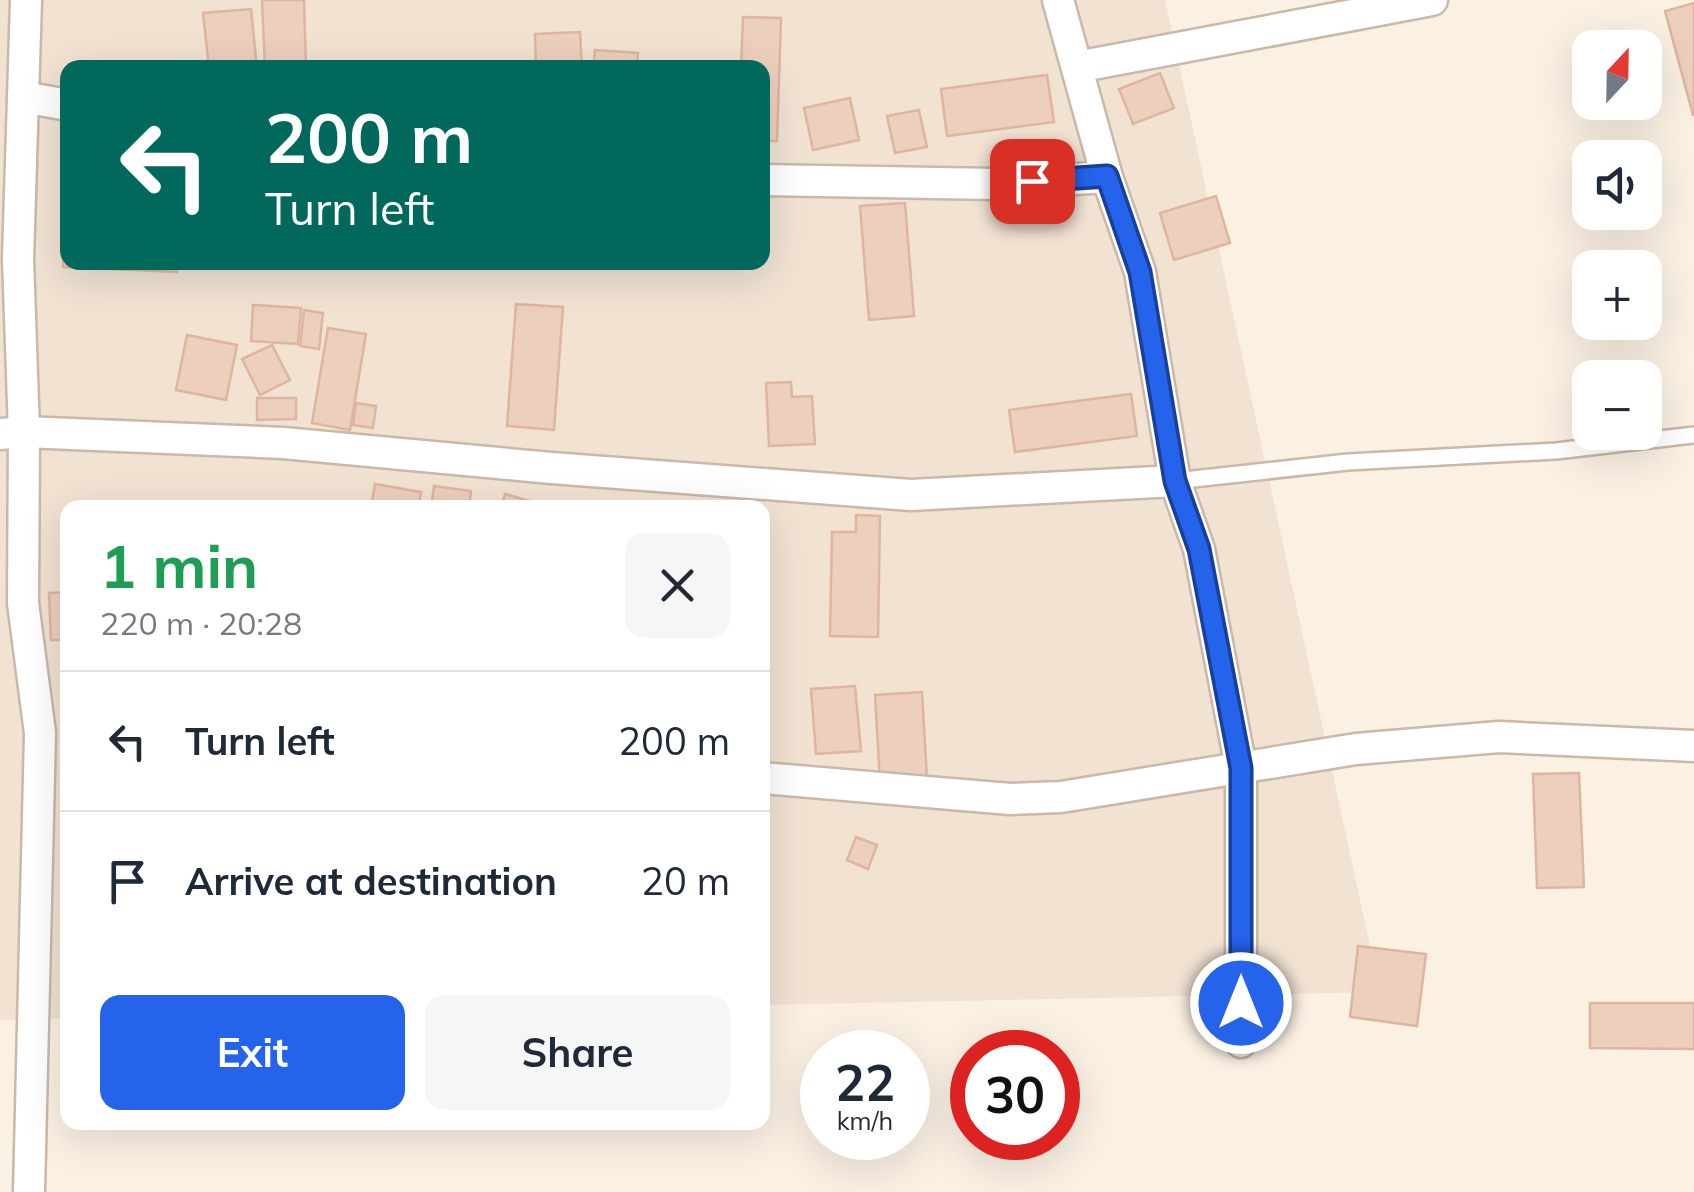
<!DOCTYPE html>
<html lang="en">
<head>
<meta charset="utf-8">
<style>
	:root { --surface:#fff; --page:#f6f6f7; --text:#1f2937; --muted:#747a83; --line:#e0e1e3; --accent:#2563eb }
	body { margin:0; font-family:Mulish,sans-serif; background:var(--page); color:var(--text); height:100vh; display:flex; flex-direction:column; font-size:38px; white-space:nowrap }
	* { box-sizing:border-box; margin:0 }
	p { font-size:32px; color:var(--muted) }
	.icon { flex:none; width:55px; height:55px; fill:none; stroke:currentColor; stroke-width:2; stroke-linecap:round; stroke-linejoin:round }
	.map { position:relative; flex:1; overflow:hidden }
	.panel { position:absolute; left:60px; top:500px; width:710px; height:630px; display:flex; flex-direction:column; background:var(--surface); border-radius:20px; box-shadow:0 10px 40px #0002 }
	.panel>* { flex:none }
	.hud { position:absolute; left:60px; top:60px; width:710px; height:210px; border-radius:20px; box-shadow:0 10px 40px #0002; background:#00695c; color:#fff; overflow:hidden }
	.needle { width:65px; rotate:22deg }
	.fabs { position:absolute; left:1572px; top:30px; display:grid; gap:20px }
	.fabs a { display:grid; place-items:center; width:90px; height:90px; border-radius:20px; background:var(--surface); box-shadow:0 10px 40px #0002; font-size:50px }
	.speed { position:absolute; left:800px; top:1030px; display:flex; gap:20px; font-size:50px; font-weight:700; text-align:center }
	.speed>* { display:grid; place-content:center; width:130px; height:130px; border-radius:50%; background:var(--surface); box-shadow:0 10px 40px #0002; line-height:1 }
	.speed small { font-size:25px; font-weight:400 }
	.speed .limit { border:15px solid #d22; background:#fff; color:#111 }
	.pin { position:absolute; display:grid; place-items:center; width:85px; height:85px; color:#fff; margin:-42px; border-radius:20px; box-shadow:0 5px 15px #0006 }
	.me { position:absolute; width:110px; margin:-55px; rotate:0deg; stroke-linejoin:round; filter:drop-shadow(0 0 8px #0008) }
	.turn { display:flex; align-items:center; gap:35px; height:210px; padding:0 40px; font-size:45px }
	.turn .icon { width:130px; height:130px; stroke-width:2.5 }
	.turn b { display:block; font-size:70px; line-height:85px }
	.round { display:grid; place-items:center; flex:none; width:105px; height:105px; border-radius:20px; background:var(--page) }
	.overview { display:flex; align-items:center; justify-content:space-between; height:170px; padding:0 40px }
	h1 { font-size:60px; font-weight:700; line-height:75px; color:#1e9e55 }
	.primary-button { display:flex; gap:20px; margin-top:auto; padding:20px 40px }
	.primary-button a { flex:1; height:115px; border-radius:20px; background:var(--accent); color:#fff; font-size:40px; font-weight:700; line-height:115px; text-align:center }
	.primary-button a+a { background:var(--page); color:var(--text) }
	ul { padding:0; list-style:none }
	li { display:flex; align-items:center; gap:30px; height:140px; padding:0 40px; border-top:2px solid var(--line) }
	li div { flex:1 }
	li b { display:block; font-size:38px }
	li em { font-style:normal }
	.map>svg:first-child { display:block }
	.residential { fill:#f1e2d2; fill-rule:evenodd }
	.building { fill:#edcfbd; stroke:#dfb59f; stroke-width:2.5 }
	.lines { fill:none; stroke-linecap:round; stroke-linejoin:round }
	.service-casing { stroke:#cab8ab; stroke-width:20 }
	.minor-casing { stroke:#cab8ab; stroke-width:35 }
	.service { stroke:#fff; stroke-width:15 }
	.minor { stroke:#fff; stroke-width:30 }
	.route-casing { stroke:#184099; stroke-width:25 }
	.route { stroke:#2563eb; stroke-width:18 }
</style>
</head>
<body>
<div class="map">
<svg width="1694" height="1192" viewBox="0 0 1694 1192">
	<rect width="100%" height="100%" fill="#faf1e3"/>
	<!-- residential -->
	<path class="residential" d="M0 0H1165L1380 992 763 1005 762 508H68L67 1018 0 1020ZM68 68H762V262H68Z"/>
	<!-- building -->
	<g class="building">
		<polygon points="262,0 304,0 306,68 265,68"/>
		<polygon points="1694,3 1694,115 1693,115 1665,11"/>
		<polygon points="251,9 257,68 209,68 203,13"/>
		<polygon points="743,17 781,18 777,141 762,141 762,68 741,68"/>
		<polygon points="580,32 582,68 536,68 535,34"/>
		<polygon points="595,50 638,53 637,68 593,68"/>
		<polygon points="1160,73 1174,108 1133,124 1119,89"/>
		<polygon points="1047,75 1054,122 947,136 941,89"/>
		<polygon points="850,98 859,140 813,150 804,108"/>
		<polygon points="919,110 927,147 895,153 887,116"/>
		<polygon points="1216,196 1230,243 1174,260 1160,213"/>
		<polygon points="905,203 914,316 869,320 860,206"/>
		<polygon points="65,219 68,219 68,262 178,262 177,272 63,267"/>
		<polygon points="516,304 563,307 554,430 507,426"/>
		<polygon points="253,305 301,308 298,344 251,341"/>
		<polygon points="304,310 323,313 319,349 300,346"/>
		<polygon points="328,328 366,334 350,430 312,423"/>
		<polygon points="187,335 237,345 226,400 176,390"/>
		<polygon points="272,345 290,380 260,395 242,359"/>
		<polygon points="791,382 792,397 812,396 815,444 769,446 766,383"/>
		<polygon points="1131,394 1137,436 1015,452 1009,410"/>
		<polygon points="257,398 296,398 296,419 257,420"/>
		<polygon points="356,403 376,406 373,428 353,425"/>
		<polygon points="375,484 421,492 418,508 371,508"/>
		<polygon points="434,486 471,491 469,508 431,508"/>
		<polygon points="505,494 551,507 551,508 501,508"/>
		<polygon points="856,515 880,516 878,637 830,636 832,532 856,532"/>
		<polygon points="68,592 68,640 51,640 49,593"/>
		<polygon points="855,686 861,751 816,754 811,689"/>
		<polygon points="922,692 927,779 880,782 875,695"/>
		<polygon points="1579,773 1584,887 1537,888 1533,774"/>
		<polygon points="856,837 877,845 868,869 847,860"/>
		<polygon points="1358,946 1426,954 1417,1026 1350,1017"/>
		<polygon points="1590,1003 1694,1003 1694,1049 1590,1048"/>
	</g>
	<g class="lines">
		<defs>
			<polyline id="service" points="1175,481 1348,462 1556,451 1694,435"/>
			<g id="minor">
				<polyline points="26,0 18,259 24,432 23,603 40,733 29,1192"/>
				<polyline points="1058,0 1107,177 1140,272 1175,481 1199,549 1241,768 1241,1042"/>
				<polyline points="1077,67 1432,0"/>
				<polyline points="23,97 68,105"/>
				<polyline points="762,180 995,184 1107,177"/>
				<polyline points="0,434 24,432 283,443 551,468 911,495 1175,481"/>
				<polyline points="762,778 1010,799 1061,797 1356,749 1499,737 1694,746"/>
			</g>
		</defs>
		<!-- service casing -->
		<use href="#service" class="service-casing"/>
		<!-- minor casing -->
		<use href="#minor" class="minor-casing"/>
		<!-- service -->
		<use href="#service" class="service"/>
		<!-- minor -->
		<use href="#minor" class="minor"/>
	</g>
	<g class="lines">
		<defs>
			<polyline id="route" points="1032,181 1107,176 1140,272 1175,481 1199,549 1241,768 1241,1003"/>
		</defs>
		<!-- route casing -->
		<use href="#route" class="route-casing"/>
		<!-- route -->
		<use href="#route" class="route"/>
	</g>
</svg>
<div class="fabs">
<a><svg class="needle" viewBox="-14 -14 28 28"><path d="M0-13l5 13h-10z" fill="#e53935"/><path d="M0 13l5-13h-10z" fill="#747a83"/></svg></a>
<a><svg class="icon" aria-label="sound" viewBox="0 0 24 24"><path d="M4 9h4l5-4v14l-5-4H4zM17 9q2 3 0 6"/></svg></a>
<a>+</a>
<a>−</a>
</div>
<div class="speed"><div>22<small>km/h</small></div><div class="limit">30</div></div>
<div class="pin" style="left:1032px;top:181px;background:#d93025"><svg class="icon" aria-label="arrive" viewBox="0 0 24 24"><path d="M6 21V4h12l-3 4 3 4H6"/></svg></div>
<svg class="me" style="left:1241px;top:1003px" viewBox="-20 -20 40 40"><circle r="17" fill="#2563eb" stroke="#fff" stroke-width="3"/><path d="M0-11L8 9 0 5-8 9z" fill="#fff"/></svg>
<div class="hud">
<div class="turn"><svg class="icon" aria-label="left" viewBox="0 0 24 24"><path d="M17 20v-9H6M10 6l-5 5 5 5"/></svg><div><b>200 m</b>Turn left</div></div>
</div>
<section class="panel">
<div class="overview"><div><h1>1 min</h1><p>220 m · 20:28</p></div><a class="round"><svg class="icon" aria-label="close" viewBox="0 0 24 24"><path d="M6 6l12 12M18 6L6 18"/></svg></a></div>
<ul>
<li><svg class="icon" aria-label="left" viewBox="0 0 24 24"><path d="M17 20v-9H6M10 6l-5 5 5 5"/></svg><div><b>Turn left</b></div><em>200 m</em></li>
<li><svg class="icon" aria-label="arrive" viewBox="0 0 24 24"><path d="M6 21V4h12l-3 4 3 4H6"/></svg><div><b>Arrive at destination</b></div><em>20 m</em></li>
</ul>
<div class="primary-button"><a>Exit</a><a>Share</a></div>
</section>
</div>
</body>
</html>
